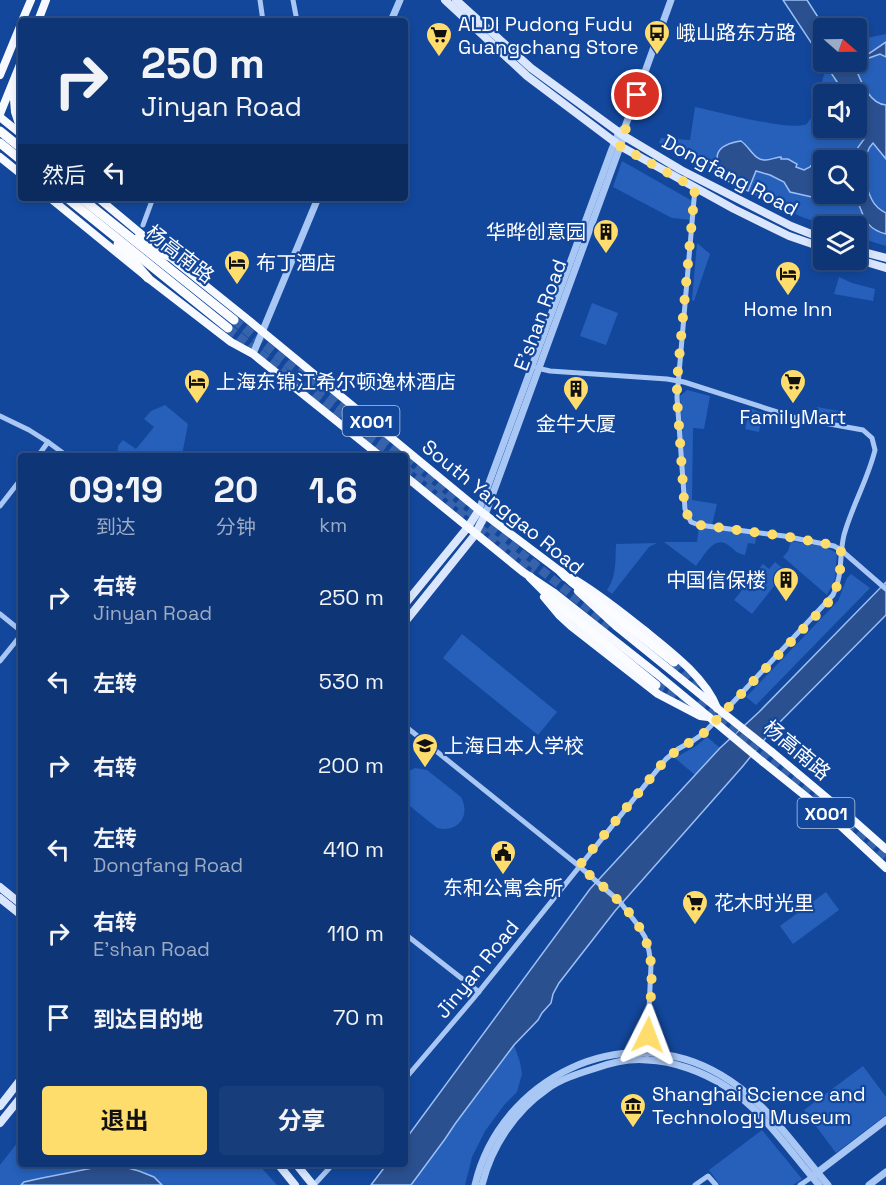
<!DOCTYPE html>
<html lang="zh">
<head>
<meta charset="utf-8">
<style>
	:root { --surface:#0e3575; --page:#173d7a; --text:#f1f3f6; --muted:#9babc5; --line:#2e5087; --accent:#ffdd6c }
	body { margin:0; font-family:"Space Grotesk","Noto Sans SC",sans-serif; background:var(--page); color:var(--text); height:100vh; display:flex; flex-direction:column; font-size:22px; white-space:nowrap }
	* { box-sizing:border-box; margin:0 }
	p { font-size:20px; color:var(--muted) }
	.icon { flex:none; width:33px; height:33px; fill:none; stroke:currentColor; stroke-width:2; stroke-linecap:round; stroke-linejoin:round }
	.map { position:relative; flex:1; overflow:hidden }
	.side { position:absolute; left:18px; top:453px; width:390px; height:714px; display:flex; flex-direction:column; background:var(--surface); border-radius:6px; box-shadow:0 3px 9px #0003,0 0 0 2px var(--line) }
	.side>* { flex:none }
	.top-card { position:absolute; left:18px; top:18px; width:390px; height:183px; border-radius:6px; box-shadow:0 3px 9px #0003,0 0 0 2px var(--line); background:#0e3575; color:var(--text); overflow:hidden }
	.needle { width:39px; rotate:110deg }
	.tools { position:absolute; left:813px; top:18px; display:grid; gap:12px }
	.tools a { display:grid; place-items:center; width:54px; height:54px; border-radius:6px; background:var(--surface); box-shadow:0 3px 9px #0003,0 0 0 2px var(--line); font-size:30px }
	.pin { position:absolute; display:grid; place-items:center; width:51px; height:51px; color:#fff; margin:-26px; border:3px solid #fff; border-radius:50%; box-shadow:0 2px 6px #0007 }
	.me { position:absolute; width:66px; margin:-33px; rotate:3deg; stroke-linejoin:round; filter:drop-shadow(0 0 4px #0008) }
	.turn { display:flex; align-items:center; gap:21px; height:126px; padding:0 24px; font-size:27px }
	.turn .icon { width:78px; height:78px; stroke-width:2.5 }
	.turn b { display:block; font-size:42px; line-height:51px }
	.then { display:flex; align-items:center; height:57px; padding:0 24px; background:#0003; gap:12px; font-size:22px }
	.eta { display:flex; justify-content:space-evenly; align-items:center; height:102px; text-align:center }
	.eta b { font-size:36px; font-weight:700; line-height:42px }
	.button { display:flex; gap:12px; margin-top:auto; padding:12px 24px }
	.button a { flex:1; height:69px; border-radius:6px; background:var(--accent); color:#111; font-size:24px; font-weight:700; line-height:69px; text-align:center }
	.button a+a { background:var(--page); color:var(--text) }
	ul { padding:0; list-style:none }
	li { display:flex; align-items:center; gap:18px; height:84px; padding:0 24px }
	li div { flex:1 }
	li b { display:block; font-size:22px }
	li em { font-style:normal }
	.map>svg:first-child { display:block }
	.green { fill:#2660ba; fill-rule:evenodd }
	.water { fill:#2b5090; stroke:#9bc0f6; stroke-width:1.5 }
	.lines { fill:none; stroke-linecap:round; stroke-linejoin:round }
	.trunk-tunnel { stroke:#3663ab; stroke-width:9; stroke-dasharray:9 4.5; stroke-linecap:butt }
	.minor { stroke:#a9c7f4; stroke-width:5 }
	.tertiary { stroke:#a9c7f4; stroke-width:7 }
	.secondary { stroke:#d9e6fd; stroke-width:8 }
	.primary { stroke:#f6f9ff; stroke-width:8 }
	.trunk { stroke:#fafcff; stroke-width:9 }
	.primary-bridge { stroke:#f6f9ff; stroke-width:8 }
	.route { stroke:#ffdd6c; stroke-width:10; stroke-dasharray:0 18 }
	.labels { text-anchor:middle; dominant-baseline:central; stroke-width:4.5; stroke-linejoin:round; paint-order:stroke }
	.shield { fill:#13479c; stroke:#b8c8e1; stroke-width:1.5 }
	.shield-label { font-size:18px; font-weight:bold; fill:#fff }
	.poi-label { font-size:20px; fill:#fff; stroke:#13479c; text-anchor:start }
	.street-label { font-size:20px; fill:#fff; stroke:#13479c }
</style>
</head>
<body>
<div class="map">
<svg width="886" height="1185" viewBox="0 0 886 1185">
	<rect width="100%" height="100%" fill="#13479c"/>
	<!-- green -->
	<g class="green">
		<path d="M886 34V246L857 237 856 226H828L802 217 762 199 659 143 661 138 690 140 695 107C714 111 793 132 807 124 807 123 812 117 813 116L827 63 828 62H856L857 40ZM824 94H856V128H824ZM824 160H856V194H824Z"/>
		<polygon points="622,161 694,202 692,220 672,218 613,187"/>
		<polygon points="697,243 710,254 694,301 692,300"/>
		<polygon points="839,277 852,283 875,289 873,301 834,294"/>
		<polygon points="592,303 618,313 606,345 580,336"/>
		<path d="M687 390 710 396 704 429 693 428 692 500 717 504 712 525C704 523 696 523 691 517 683 505 682 416 680 396Z"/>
		<polygon points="165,405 188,424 182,455 173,454 164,456 117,456 118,446 123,440 136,449 154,427 144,419 151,411"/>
		<polygon points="817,407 839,411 837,421 816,417"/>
		<polygon points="750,408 762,413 759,432 745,429"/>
		<path d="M699 525 757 533 755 544 748 543 745 555C737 554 734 549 728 545 714 535 704 556 696 566L664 542H697Z"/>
		<polygon points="791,541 825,547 837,553 835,579 827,595 783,557 788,551"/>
		<path d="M657 543 649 547 612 594 607 590C617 576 615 560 616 544Z"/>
		<polygon points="775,562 786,571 752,614 734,600 763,564 769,569"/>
		<polygon points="851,574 870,588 756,705 746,697 838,601 847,578"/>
		<polygon points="462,634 557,712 538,735 443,658"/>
		<polygon points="707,737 720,748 695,775 675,758 696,746"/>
		<path d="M415 768 427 770 461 797C471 816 458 833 437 828L405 802V773Z"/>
		<polygon points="826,892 839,910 793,944 780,926"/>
		<polygon points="514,1045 520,1062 522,1074 517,1092 505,1104 485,1131 472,1157 465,1185 411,1185 445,1139 455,1124"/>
		<polygon points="863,1066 886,1097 886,1115 836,1153 804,1110"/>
		<polygon points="762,1130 802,1179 793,1185 720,1185 709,1170"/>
		<polygon points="21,1138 21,1164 258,1164 277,1185 0,1185 0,1165"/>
	</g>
	<!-- water -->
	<g class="water">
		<path d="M783 0H807L825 28H824V62H848L852 65 886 42V57L880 54 869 58 856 69C861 82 870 104 886 105V159L873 143C860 156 864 185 872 200 875 206 880 210 886 213V234C862 228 864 212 854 194H856V160H849L867 135 860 117 857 111 856 94H845Z"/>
		<path d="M741 141C750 147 754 161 766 160 771 160 775 157 781 157V159H788L797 164 796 167 804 170 810 167 813 163 823 168C824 180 823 187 816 197H812L790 192 784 182 770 175 756 171 748 191 721 178C713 155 715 145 741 141Z"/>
		<polygon points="886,582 886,615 773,729 743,766 615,911 559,983 553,994 551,1003 542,1013 538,1020 514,1045 455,1124 445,1139 411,1185 371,1185 387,1164 405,1164 405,1140 590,889 720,748 759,712"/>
		<polygon points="113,1164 139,1171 154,1177 162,1185 21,1185 24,1182 42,1178"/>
	</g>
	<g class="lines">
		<!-- trunk-tunnel -->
		<g class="trunk-tunnel">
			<polyline points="234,320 401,456"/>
			<polyline points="228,328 390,456"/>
			<polyline points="405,459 610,626"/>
			<polyline points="405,468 534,572"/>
			<polyline points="674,662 696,688"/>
			<polyline points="656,685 688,702"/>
			<polyline points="700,699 842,816"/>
			<polyline points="837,815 861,835"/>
			<polyline points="860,831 886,856"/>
		</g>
		<!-- minor -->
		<g class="minor">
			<polyline points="260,0 263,21"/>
			<polyline points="293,0 297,21"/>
			<polyline points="695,188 677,397 685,509 691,522 699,525 784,536 834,546 841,550 886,589"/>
			<polyline points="143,225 153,198"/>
			<polyline points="0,416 29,430 48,442"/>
			<polyline points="38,456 48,442 67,456"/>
			<polyline points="0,506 21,479"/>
			<polyline points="0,614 21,631"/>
			<polyline points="0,661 21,635"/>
			<polyline points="405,726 579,866 620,902 637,924 645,937 649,951 651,965 647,1055"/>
			<polyline points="405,934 479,992"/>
			<path d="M405 1079 473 999 666 759 678 749 694 740 704 733 740 695 833 595C843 576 839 555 844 535 852 506 868 479 875 450L872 438 863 430 796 418 684 382 667 379 550 371 537 368"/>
			<polyline points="314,1185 333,1164"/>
			<polyline points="695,1185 708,1176 716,1185"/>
			<polyline points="800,1185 812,1177"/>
		</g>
		<!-- tertiary -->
		<g class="tertiary">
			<polyline points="391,21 400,0"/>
			<polyline points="253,354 318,198"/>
			<polyline points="479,510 612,149 619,132 623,129"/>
			<polyline points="485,515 624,136 625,127 671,0"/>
			<polyline points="814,1175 886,1120"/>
			<path d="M475 1185C500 1078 624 1017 721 1075 766 1101 795 1147 828 1185"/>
			<path d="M482 1185C491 1147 515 1111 547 1089 561 1079 577 1074 593 1069 610 1063 629 1058 647 1060 674 1061 703 1072 725 1086 761 1108 791 1153 819 1185"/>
			<polyline points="869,1185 886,1172"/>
		</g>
		<!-- secondary -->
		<g class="secondary">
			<polyline points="445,0 527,76 620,146 734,209 789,236 824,248"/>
			<polyline points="456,0 531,68 624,136 681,170 791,226 824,239"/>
			<polyline points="856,250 886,258"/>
			<polyline points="856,259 886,268"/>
			<polyline points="405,604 468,527 479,510"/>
			<polyline points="405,622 474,536 485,515"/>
			<polyline points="0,887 21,904"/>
			<polyline points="0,898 21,915"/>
			<polyline points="0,1106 21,1079"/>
			<polyline points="0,1123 21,1097"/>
			<polyline points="278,1164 295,1185"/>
			<polyline points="296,1164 313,1185"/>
		</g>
		<!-- primary -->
		<g class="primary">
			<polyline points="22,21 31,0"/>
			<polyline points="38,21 46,0"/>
			<polyline points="0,75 21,24"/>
			<polyline points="13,87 15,112 21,130"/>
			<polyline points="0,114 21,62"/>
			<polyline points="0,117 21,134"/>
			<polyline points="0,157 21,174"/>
			<polyline points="50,198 148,278 231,342 253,354 380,456"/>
			<polyline points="98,198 152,243"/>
			<polyline points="165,253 246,318 479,510 561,572 565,577"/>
			<polyline points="405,476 523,572 553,592 657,674 709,717"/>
			<path d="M572 578C598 593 621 612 644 630 670 651 705 677 717 708"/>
			<polyline points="578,591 617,627 717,708"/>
			<polyline points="544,597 559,615 571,626 658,694 700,716 708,717"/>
			<polyline points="772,752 852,819 886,849"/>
			<polyline points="763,762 829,815 886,868"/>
		</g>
		<!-- trunk -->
		<g class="trunk">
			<polyline points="0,131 21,148"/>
			<polyline points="0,143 21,160"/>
			<polyline points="67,198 228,328"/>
			<polyline points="81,198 234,320"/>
			<polyline points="138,238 168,256"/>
			<polyline points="118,244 148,278"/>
			<polyline points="561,572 572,582 674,662"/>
			<polyline points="530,577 556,603 656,685"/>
		</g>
		<!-- primary-bridge -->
		<g class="primary-bridge">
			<polyline points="717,708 772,752"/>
			<polyline points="709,717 763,762"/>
		</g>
	</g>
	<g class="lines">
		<!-- route -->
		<path class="route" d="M637 95 620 146 695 188 677 381V397L684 500C686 511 687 522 699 525L784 536 827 544 841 550C840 573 841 585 827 604L704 733C691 742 678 749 666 759L579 866C610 893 648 919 651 965 653 988 649 1012 648 1035"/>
	</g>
	<!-- icons -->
	<defs>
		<symbol id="bus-pin" viewBox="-11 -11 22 30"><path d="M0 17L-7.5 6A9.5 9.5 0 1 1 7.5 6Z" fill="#ffdd6c" stroke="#13479c"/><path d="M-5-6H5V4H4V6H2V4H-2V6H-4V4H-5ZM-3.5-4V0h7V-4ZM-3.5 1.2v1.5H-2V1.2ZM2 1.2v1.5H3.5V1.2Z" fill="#111"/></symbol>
		<symbol id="supermarket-pin" viewBox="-11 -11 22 30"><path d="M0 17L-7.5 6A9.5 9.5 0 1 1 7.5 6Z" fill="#ffdd6c" stroke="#13479c"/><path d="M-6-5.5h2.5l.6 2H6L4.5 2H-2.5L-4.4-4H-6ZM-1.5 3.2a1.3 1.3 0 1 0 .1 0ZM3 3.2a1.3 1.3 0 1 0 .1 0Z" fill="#111"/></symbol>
		<symbol id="building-pin" viewBox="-11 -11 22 30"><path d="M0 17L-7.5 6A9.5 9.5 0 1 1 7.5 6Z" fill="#ffdd6c" stroke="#13479c"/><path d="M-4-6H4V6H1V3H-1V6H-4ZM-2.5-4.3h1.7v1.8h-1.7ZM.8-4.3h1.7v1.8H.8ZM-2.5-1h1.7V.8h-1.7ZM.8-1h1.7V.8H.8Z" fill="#111"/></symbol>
		<symbol id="hotel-pin" viewBox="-11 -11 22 30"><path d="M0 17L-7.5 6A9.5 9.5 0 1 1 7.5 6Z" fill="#ffdd6c" stroke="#13479c"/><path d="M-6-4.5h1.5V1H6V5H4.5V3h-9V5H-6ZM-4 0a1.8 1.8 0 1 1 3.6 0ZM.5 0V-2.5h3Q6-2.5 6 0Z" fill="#111"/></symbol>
		<symbol id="school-pin" viewBox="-11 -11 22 30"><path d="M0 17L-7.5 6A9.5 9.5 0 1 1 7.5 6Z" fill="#ffdd6c" stroke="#13479c"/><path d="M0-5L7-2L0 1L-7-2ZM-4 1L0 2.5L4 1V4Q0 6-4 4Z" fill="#111"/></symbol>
		<symbol id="civic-pin" viewBox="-11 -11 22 30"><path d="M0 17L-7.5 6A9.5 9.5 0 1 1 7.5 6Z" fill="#ffdd6c" stroke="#13479c"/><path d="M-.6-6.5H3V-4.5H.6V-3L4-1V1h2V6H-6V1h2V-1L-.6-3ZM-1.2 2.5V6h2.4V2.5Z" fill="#111"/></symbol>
		<symbol id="museum-pin" viewBox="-11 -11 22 30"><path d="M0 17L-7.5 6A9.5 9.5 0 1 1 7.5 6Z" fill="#ffdd6c" stroke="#13479c"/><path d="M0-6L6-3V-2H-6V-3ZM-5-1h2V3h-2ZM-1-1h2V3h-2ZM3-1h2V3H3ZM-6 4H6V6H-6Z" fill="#111"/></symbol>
	</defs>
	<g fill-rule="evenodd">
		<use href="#bus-pin" x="642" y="18" width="30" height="40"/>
		<use href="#supermarket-pin" x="424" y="20" width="30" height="40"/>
		<use href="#building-pin" x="591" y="217" width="30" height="40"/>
		<use href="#hotel-pin" x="222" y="248" width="30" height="40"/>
		<use href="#hotel-pin" x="773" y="259" width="30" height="40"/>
		<use href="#hotel-pin" x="182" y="367" width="30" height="40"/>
		<use href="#supermarket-pin" x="778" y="367" width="30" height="40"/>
		<use href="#building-pin" x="561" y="374" width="30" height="40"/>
		<use href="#building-pin" x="771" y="565" width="30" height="40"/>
		<use href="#school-pin" x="410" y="731" width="30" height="40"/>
		<use href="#civic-pin" x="488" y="838" width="30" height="40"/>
		<use href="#supermarket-pin" x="680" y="888" width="30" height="40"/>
		<use href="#museum-pin" x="618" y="1091" width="30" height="40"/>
	</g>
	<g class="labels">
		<!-- shield labels -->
		<g class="shield">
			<rect x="342.5" y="406" width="57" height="30" rx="4.5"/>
			<rect x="797.5" y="798" width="57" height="30" rx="4.5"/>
		</g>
		<g class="shield-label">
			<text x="371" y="421">X001</text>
			<text x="826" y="813">X001</text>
		</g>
		<!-- poi labels -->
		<g class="poi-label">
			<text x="458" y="24">ALDI Pudong Fudu<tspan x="458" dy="23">Guangchang Store</tspan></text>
			<text x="676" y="33">峨山路东方路</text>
			<text x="586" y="232" text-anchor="end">华晔创意园</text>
			<text x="256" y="263">布丁酒店</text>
			<text x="788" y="309" text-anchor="middle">Home Inn</text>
			<text x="216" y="382">上海东锦江希尔顿逸林酒店</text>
			<text x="793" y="417" text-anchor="middle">FamilyMart</text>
			<text x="576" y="424" text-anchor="middle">金牛大厦</text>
			<text x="766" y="580" text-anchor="end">中国信保楼</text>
			<text x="444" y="746">上海日本人学校</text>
			<text x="503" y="888" text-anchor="middle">东和公寓会所</text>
			<text x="714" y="903">花木时光里</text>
			<text x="652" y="1094">Shanghai Science and<tspan x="652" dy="23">Technology Museum</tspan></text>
		</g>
		<!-- street labels -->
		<g class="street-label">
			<text transform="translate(730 175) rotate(28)">Dongfang Road</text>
			<text transform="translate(180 254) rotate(38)">杨高南路</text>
			<text transform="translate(540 315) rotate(-70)">E'shan Road</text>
			<text transform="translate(503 507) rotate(39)">South Yanggao Road</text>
			<text transform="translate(797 750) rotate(40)">杨高南路</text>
			<text transform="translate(477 969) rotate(-51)">Jinyan Road</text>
		</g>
	</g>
</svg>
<div class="tools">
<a><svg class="needle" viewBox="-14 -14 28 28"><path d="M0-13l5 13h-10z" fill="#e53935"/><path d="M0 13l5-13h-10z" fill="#9babc5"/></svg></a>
<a><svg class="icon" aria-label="sound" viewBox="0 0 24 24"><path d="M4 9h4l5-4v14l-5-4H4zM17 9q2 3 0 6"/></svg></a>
<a><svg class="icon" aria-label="search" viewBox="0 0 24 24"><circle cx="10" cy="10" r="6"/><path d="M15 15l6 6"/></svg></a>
<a><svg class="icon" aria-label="layers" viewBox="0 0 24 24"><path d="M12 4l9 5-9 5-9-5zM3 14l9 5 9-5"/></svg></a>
</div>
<div class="pin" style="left:637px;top:95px;background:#d93025"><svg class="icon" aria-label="arrive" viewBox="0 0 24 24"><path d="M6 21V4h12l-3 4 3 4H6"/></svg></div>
<svg class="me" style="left:648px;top:1035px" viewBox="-20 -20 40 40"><path d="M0-17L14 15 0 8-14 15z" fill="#ffdd6c" stroke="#fff" stroke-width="4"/></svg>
<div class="top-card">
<div class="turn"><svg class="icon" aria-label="right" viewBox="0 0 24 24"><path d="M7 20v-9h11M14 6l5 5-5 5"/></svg><div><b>250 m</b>Jinyan Road</div></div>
<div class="then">然后<svg class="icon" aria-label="left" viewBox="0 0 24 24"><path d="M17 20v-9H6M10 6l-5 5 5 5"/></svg></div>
</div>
<section class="side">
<div class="eta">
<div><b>09:19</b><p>到达</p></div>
<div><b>20</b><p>分钟</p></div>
<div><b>1.6</b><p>km</p></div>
</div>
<ul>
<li><svg class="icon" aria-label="right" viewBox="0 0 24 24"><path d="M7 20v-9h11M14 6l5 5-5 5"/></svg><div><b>右转</b><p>Jinyan Road</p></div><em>250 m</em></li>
<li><svg class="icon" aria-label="left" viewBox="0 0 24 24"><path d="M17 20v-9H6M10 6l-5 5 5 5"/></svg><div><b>左转</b></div><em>530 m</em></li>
<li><svg class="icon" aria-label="right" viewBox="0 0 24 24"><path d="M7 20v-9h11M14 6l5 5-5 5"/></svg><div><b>右转</b></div><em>200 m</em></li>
<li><svg class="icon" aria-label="left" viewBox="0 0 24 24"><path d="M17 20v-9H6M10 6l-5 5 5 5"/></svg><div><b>左转</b><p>Dongfang Road</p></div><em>410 m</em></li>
<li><svg class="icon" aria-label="right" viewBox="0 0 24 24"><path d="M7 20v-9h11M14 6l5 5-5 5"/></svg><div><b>右转</b><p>E'shan Road</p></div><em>110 m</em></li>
<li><svg class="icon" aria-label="arrive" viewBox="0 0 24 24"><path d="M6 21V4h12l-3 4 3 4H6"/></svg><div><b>到达目的地</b></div><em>70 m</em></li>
</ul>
<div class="button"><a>退出</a><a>分享</a></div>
</section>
</div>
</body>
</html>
